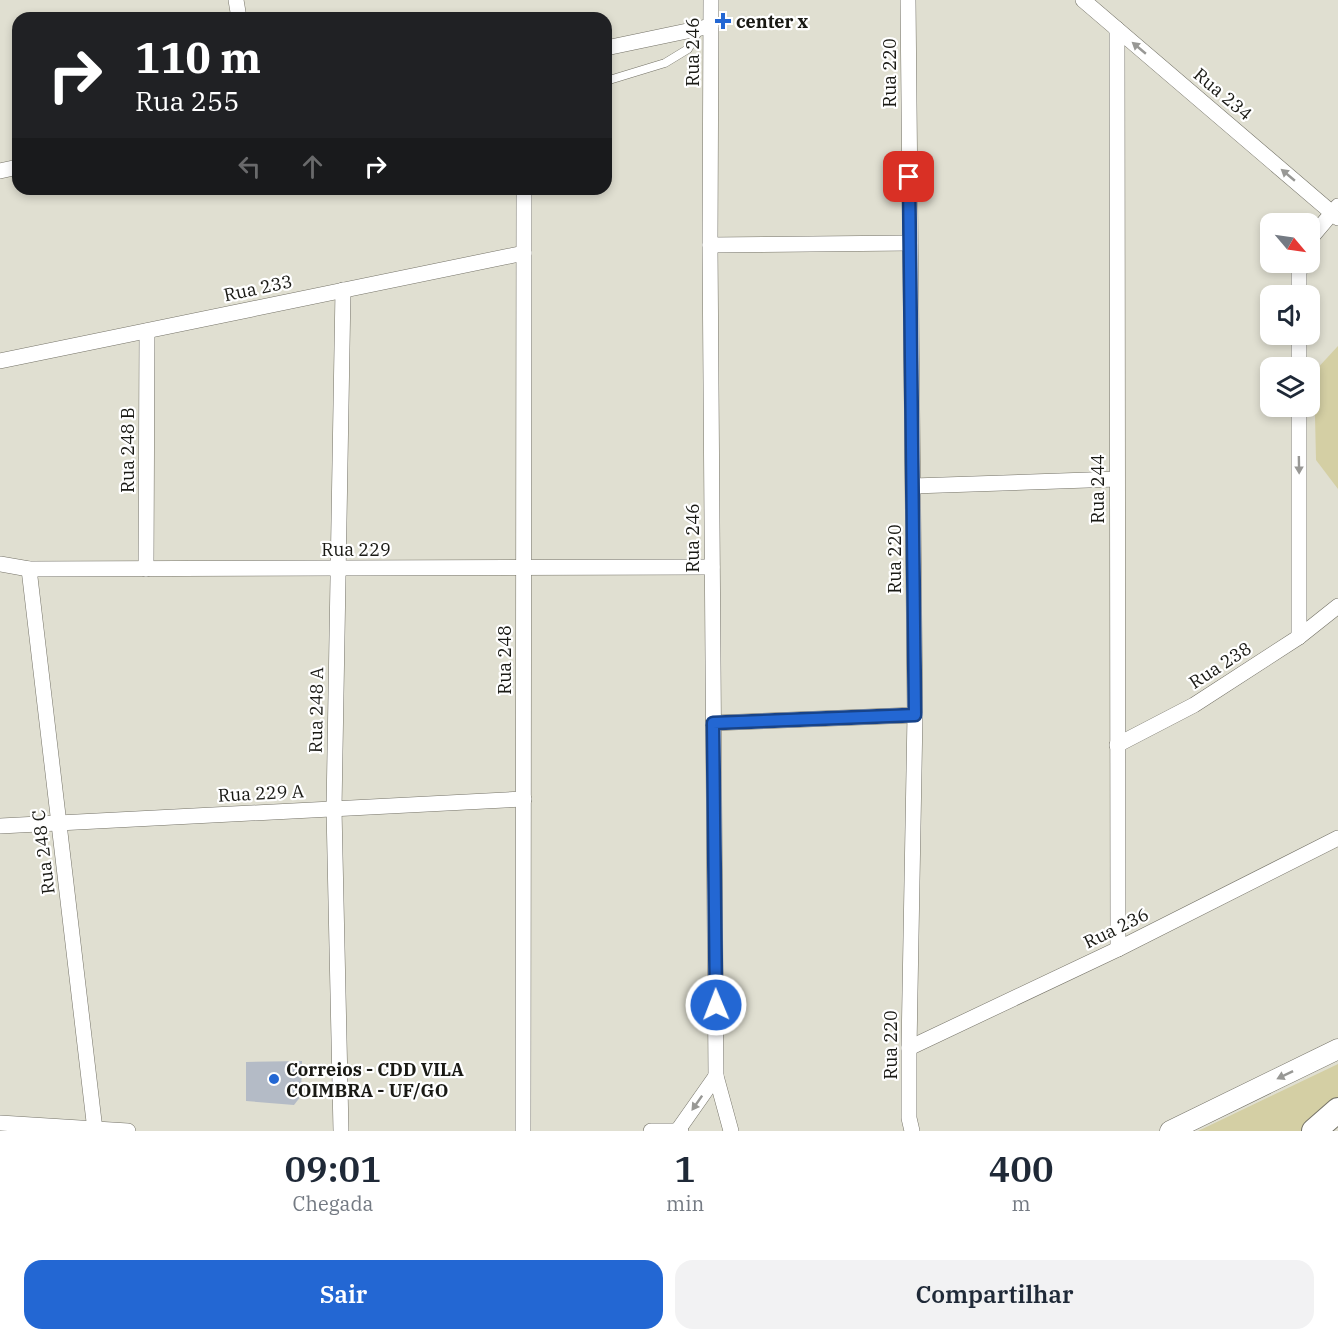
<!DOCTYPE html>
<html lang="pt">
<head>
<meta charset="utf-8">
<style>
	:root { --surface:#fff; --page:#f2f2f3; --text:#1f2937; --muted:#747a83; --accent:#2367d3 }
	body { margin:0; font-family:"IBM Plex Serif",serif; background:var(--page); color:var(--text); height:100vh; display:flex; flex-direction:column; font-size:22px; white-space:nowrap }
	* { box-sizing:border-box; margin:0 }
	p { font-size:20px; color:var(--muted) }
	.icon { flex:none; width:33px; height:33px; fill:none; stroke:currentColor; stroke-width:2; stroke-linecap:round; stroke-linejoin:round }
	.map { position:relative; height:1131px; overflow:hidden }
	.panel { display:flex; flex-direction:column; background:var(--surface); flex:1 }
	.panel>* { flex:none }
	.hud { position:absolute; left:12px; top:12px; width:600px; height:183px; border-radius:18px; box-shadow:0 3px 9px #0003; background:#202124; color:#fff; overflow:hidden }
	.needle { width:39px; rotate:119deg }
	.buttons { position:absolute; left:1260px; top:213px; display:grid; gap:12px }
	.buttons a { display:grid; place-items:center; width:60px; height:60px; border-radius:12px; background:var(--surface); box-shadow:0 3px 9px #0003; font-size:30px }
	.pin { position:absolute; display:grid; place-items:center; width:51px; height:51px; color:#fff; margin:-26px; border-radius:12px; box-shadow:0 3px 9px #0006 }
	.me { position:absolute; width:66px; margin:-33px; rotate:359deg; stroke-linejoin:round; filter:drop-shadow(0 0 4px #0008) }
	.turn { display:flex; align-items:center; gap:21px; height:126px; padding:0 24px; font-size:27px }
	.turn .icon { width:78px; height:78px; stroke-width:2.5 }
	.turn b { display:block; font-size:42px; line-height:51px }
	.lanes { display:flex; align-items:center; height:57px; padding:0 24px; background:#0003; justify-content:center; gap:30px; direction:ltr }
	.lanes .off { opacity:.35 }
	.eta { display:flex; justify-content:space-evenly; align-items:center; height:102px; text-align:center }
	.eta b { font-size:36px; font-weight:600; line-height:42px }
	.action { display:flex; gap:12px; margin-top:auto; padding:12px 24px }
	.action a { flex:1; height:69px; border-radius:18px; background:var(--accent); color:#fff; font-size:24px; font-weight:600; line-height:69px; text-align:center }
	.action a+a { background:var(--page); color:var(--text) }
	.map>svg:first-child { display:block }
	.green { fill:#d4cfa4 }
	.building { fill:#b4bbc6 }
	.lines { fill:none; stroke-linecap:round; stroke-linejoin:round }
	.service-casing { stroke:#747267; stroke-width:9 }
	.minor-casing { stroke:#747267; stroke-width:16 }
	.tertiary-casing { stroke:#747267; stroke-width:21 }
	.primary-casing { stroke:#747267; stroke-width:26 }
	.service { stroke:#fff; stroke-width:8 }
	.minor { stroke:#fff; stroke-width:15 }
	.tertiary { stroke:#fff; stroke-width:20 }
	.primary { stroke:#fff; stroke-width:24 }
	.oneway { fill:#989895 }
	.route-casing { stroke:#174389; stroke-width:15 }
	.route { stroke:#2367d3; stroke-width:10 }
	.poi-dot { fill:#2367d3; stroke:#fff; stroke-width:2 }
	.labels { text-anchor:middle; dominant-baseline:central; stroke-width:4.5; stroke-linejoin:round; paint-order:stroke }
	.poi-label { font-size:18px; font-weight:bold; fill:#191914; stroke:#fff; text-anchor:start }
	.street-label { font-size:18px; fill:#191914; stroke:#fff }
</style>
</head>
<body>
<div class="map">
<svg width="1338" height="1131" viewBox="0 0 1338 1131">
	<rect width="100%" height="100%" fill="#e0dfd1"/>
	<!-- green -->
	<g class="green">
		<polygon points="1338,346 1338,489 1316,460 1314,372"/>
		<polygon points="1338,1064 1338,1100 1305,1131 1198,1131"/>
	</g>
	<!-- building -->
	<polygon class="building" points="302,1061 301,1096 294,1105 246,1101 246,1062"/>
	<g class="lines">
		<defs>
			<polyline id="service" points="606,81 665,63 688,49 699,30"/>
			<g id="minor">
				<polyline points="236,0 239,18"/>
				<polyline points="711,0 710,245 716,1076 731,1131"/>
				<polyline points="908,0 915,715 909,1048 909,1118 912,1131"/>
				<polyline points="1083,0 1338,218"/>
				<polyline points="1117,29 1118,949"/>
				<polyline points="606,48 711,26"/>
				<polyline points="0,171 18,167"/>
				<polyline points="1310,239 1338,206"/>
				<polyline points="710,245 910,243"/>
				<polyline points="1299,296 1299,273 1302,262"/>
				<polyline points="1299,334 1299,368"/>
				<polyline points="0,361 524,253"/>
				<polyline points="1299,406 1299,637"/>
				<polyline points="913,486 1117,479"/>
				<polyline points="0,564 29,569 712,567"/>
				<polyline points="29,569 95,1130"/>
				<polyline points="146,569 147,331"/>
				<polyline points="713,723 915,715"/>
				<polyline points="1117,745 1194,705 1299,637 1338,606"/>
				<polyline points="0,826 524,799"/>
				<polyline points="909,1048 1118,949 1338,838"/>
				<polyline points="0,1123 128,1131"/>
				<polyline points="678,1130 716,1076"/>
				<polyline points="341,1131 334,809 343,290"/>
				<polyline points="523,1131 524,189"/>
				<polyline points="651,1131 681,1131"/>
			</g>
			<polyline id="tertiary" points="1170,1131 1338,1049"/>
			<polyline id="primary" points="1314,1131 1338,1110"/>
		</defs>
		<!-- service casing -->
		<use href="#service" class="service-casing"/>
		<!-- minor casing -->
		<use href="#minor" class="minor-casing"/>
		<!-- tertiary casing -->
		<use href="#tertiary" class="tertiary-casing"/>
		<!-- primary casing -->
		<use href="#primary" class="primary-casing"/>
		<!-- service -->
		<use href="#service" class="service"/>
		<!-- minor -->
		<use href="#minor" class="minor"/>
		<!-- tertiary -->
		<use href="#tertiary" class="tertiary"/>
		<!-- primary -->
		<use href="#primary" class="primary"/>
	</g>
	<!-- one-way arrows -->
	<defs><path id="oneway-solid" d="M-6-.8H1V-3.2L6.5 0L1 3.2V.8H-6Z" transform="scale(1.5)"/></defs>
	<g class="oneway">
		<use href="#oneway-solid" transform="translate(1139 48) rotate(-140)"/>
		<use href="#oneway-solid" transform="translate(1288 175) rotate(-140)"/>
		<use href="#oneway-solid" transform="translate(1299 465) rotate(89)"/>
		<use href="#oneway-solid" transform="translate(1285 1075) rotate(154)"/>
		<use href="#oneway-solid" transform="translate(697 1103) rotate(125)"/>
	</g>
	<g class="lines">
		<defs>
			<polyline id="route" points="716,1005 713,723 915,715 909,177"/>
		</defs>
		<!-- route casing -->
		<use href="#route" class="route-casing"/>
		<!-- route -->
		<use href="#route" class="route"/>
	</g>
	<!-- markers -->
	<g class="poi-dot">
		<path d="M720 12h6v6h6v6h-6v6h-6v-6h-6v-6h6z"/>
		<circle cx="274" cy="1079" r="6"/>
	</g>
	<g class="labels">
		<!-- poi labels -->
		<g class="poi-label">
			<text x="736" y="21">center x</text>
			<text x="286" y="1069">Correios - CDD VILA<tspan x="286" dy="21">COIMBRA - UF/GO</tspan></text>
		</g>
		<!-- street labels -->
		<g class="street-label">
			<text transform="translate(692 52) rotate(-90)">Rua 246</text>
			<text transform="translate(889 73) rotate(-90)">Rua 220</text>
			<text transform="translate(1223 94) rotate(40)">Rua 234</text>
			<text transform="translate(258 288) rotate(-12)">Rua 233</text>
			<text transform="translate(127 450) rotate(-90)">Rua 248 B</text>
			<text transform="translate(1097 489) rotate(-90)">Rua 244</text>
			<text transform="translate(692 538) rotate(-90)">Rua 246</text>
			<text x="356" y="549">Rua 229</text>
			<text transform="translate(894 559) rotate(-90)">Rua 220</text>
			<text transform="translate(504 660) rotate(-90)">Rua 248</text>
			<text transform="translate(1220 665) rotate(-33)">Rua 238</text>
			<text transform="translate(316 710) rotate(-89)">Rua 248 A</text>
			<text transform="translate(261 793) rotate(-3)">Rua 229 A</text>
			<text transform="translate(43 852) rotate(-97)">Rua 248 C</text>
			<text transform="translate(1116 928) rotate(-26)">Rua 236</text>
			<text transform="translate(890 1045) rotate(-90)">Rua 220</text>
		</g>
	</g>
</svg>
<div class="buttons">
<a><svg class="needle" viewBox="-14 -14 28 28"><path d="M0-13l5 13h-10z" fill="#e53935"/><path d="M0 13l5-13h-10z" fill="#747a83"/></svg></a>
<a><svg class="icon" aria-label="sound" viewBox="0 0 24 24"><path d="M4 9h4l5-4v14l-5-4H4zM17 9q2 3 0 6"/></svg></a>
<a><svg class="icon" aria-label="layers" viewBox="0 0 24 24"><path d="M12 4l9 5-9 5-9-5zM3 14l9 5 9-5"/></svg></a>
</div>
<div class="pin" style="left:909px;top:177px;background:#d93025"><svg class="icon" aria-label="arrive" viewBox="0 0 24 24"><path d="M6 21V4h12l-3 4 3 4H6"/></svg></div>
<svg class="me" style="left:716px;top:1005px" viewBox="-20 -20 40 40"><circle r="17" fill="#2367d3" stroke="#fff" stroke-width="3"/><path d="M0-11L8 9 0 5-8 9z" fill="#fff"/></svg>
<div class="hud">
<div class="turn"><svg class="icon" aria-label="right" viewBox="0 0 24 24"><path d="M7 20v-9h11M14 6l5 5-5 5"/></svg><div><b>110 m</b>Rua 255</div></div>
<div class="lanes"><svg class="icon off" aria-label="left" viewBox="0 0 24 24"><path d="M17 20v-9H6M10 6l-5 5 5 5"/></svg><svg class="icon off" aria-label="ahead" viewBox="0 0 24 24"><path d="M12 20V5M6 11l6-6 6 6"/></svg><svg class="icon" aria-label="right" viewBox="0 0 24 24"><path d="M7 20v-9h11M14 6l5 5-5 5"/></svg></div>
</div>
</div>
<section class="panel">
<div class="eta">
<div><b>09:01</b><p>Chegada</p></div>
<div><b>1</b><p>min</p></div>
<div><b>400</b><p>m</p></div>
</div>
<div class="action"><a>Sair</a><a>Compartilhar</a></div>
</section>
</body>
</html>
